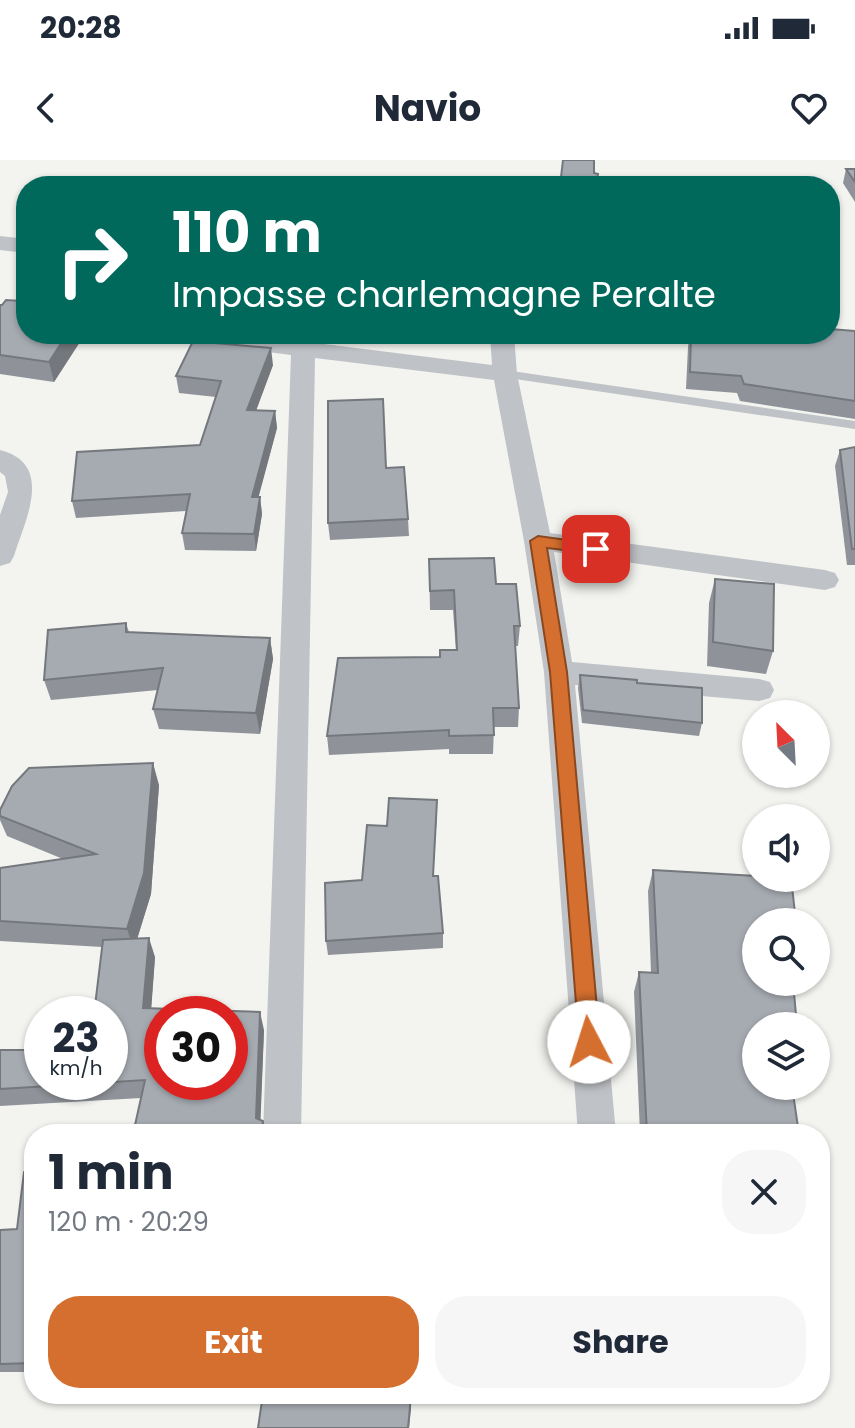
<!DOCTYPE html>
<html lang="en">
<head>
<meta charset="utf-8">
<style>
	:root { --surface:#fff; --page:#f6f6f7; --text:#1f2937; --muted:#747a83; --accent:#d56f2f }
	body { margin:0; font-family:Poppins,sans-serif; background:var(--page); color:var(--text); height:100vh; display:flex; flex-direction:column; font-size:30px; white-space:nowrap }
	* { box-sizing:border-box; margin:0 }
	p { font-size:26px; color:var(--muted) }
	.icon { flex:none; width:44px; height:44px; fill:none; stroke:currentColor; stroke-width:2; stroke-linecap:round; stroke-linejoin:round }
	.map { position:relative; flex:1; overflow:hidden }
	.details { position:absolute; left:24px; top:964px; width:806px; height:280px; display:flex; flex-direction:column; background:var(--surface); border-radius:32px; box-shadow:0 2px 6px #0004 }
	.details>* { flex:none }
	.top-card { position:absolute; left:16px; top:16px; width:824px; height:168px; border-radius:32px; box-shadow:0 2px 6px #0004; background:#00695c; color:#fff; overflow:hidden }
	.needle { width:52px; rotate:336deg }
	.tools { position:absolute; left:742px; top:540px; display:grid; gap:16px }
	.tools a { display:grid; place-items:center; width:88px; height:88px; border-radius:50%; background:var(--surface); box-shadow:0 2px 6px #0004; font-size:40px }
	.speed { position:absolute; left:24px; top:836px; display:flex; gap:16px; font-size:40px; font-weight:700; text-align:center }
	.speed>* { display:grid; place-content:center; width:104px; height:104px; border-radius:50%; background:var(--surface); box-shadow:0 2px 6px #0004; line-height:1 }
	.speed small { font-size:20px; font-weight:400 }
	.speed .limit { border:12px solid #d22; background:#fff; color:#111 }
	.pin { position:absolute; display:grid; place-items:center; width:68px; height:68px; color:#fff; margin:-34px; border-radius:16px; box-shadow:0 4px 12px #0006 }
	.me { position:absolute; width:88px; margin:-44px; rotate:355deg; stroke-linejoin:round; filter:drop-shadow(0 0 6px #0008) }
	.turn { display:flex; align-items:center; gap:28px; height:168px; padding:0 24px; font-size:36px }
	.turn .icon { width:104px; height:104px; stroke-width:2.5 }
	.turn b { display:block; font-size:56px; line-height:68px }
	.round { display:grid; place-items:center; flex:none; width:84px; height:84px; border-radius:32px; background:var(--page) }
	.headline { display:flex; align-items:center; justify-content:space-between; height:136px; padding:0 24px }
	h1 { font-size:48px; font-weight:700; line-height:60px }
	.primary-button { display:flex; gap:16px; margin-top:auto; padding:16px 24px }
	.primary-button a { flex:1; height:92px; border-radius:32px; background:var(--accent); color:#fff; font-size:32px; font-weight:700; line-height:92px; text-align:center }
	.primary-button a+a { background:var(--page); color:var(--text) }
	.status { display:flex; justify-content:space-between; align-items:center; height:56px; padding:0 40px; background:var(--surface); direction:ltr }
	.status svg { height:22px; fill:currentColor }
	header { display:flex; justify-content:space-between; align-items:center; height:104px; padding:0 24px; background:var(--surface); font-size:36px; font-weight:700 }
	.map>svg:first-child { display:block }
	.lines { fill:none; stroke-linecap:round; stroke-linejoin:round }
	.lane { fill:#bfc2c6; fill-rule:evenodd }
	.street { fill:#bfc2c6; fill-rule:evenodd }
	.wall { fill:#8f9399 }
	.shaded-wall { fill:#74787d }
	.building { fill:#a6abb2; stroke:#74787d; stroke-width:2; fill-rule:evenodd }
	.route { fill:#d56f2f; stroke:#8a481f; stroke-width:2 }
</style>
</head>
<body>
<div class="status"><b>20:28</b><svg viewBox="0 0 49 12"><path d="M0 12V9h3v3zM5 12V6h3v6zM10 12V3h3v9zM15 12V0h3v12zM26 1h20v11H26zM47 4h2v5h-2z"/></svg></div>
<header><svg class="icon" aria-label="back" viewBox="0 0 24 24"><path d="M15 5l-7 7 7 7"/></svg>Navio<svg class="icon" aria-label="heart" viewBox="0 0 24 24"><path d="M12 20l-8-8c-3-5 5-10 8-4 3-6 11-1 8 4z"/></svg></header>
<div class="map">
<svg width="855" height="1268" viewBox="0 0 855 1268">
	<rect width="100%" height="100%" fill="#f3f4f0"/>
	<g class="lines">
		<!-- lane -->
		<polygon class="lane" points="505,210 855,261 855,269 501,217 501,211"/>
		<!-- street -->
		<g class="street">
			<polygon points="0,76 26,79 26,93 0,90"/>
			<polygon points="170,174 240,174 293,181 294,174 318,174 316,183 492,205 490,174 514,174 517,214 550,373 825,410 835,413 839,420 835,427 825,430 554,392 572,502 759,519 770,522 774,530 770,538 759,541 575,525 616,974 578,974 544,512 524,381 494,220 315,198 301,974 263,974 291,195 182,181 174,179"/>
			<path d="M0 290C55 304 25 360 14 396L10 403 0 406V355L8 332 5 316 0 312Z"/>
		</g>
	</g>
	<!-- wall -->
	<g class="wall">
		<polygon points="846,9 855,9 855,42 843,23"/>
		<polygon points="26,111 26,174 85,174 54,222 0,214 0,145 22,141 23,136 19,122"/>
		<polygon points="855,171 855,259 740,241 737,233 686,229 688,187 690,174 743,174 764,176 764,174 830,174"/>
		<polygon points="273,205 256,250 275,251 277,268 258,337 260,337 262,354 256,391 185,390 182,373 186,351 76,358 72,341 200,285 216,237 179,233 176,216"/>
		<polygon points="855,287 855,405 847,405 835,306 840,290"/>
		<polygon points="386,308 408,359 409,376 330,380 328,363"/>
		<polygon points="429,399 496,424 520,466 518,486 515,486 519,548 518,567 494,567 493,594 449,594 449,589 329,595 327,576 440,497 456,490 453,450 430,450"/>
		<polygon points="715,419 773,491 766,514 707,506 709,443"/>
		<polygon points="126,463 129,472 270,478 273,499 260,574 159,569 153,549 158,530 51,540 44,520"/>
		<polygon points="580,515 637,523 702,563 699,576 582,563 578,528"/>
		<polygon points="159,625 151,734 137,779 155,797 151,848 264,870 260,960 263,961 266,974 133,974 141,938 0,946 0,890 110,922 102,787 0,781 0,708 63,699 7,676 0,660 0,650"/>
		<polygon points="437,656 433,716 443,773 443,788 328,795 326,781 362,720 387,666"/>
		<polygon points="653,710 756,866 799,974 640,974 634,832 639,812 651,813 648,731"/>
		<polygon points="34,1010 34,1212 0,1212 0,1070 17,1069"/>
		<polygon points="539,1234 583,1234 582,1237"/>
		<polygon points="605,1234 704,1234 698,1243"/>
	</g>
	<!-- shaded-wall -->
	<g class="shaded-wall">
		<polygon points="67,174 85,174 54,222 49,202"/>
		<polygon points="271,188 273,205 250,267 247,250"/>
		<polygon points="275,251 277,268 254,354 252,337"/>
		<polygon points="260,337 262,354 256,391 254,374"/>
		<polygon points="270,478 273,499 260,574 256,553"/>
		<polygon points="153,603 159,625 151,734 134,789 127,769"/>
		<polygon points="149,778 155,797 150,866 143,848"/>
		<polygon points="260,852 264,870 260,974 256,958"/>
		<polygon points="263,961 266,974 261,974"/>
		<polygon points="411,1236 411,1248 409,1268 408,1268"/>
	</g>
	<!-- building -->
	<g class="building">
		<polygon points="563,0 594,0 594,13 598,14 596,26 560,26"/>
		<polygon points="846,9 855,9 855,22"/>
		<polygon points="26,111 26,174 67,174 49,202 0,195 0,145 2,145 6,140 22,141 24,125 19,122"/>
		<polygon points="830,169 855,171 855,241 744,224 741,216 690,212 691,174 743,174 767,176 767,174 830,174"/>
		<polygon points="193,181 271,188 247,250 275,251 252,337 260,337 254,374 182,373 190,334 72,341 77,292 200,285 221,221 176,216"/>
		<polygon points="383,239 386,308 404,307 408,359 328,363 328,241"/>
		<polygon points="855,287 855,389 852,389 840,290"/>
		<polygon points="494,398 496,424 516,424 520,466 514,466 519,548 493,548 494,575 449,576 449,570 327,576 338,498 440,497 440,490 457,490 454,430 430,431 429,399"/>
		<polygon points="715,419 774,424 773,491 713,482"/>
		<polygon points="126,463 126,472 270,478 256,553 153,549 163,508 44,520 48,470"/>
		<polygon points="580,515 637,520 637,523 702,528 702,563 583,550"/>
		<polygon points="153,603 144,713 127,769 0,761 0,708 96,694 0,656 0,650 12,626 29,608"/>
		<polygon points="389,638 437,640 433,716 438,716 443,773 326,781 325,723 362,720 367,665 387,666"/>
		<polygon points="653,710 756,716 756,718 791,718 796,762 756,762 756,822 793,822 797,866 756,866 756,926 792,926 799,974 647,974 639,812 658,813"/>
		<path d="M149 778 143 848 260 852 256 958 263 961 261 974H133L145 920 0 929V890H42V922H110V854H94L103 780ZM162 854H230V922H162Z"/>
		<polygon points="34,1010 34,1203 0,1204 0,1070 17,1069 24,1012"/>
		<polygon points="263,1234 405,1234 405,1236 411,1236 408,1268 258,1268"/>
	</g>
	<!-- route -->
	<polygon class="route" points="538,376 596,384 603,389 596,394 547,388 567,512 600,882 597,888 589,891 582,888 579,882 550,512 530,381"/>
</svg>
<div class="tools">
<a><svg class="needle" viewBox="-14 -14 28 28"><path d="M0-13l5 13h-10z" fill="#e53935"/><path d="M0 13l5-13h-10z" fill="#747a83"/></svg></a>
<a><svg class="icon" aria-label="sound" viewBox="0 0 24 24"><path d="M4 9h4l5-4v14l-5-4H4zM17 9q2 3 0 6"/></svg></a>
<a><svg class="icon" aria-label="search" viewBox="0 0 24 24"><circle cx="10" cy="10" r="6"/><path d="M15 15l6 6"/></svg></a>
<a><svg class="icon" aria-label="layers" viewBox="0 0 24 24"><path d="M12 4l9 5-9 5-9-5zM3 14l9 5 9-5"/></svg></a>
</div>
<div class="speed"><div>23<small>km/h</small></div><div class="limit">30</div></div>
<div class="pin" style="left:596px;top:389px;background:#d93025"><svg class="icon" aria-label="arrive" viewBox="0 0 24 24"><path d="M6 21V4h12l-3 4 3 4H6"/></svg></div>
<svg class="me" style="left:589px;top:882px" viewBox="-20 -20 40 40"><circle r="19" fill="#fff"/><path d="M0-13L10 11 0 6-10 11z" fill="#d56f2f"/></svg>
<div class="top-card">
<div class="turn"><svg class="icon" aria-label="right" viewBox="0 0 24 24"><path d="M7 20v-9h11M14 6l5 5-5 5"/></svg><div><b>110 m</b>Impasse charlemagne Peralte</div></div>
</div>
<section class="details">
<div class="headline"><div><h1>1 min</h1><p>120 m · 20:29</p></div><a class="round"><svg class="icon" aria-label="close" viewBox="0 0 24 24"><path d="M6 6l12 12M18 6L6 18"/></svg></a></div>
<div class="primary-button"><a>Exit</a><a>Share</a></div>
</section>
</div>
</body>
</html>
